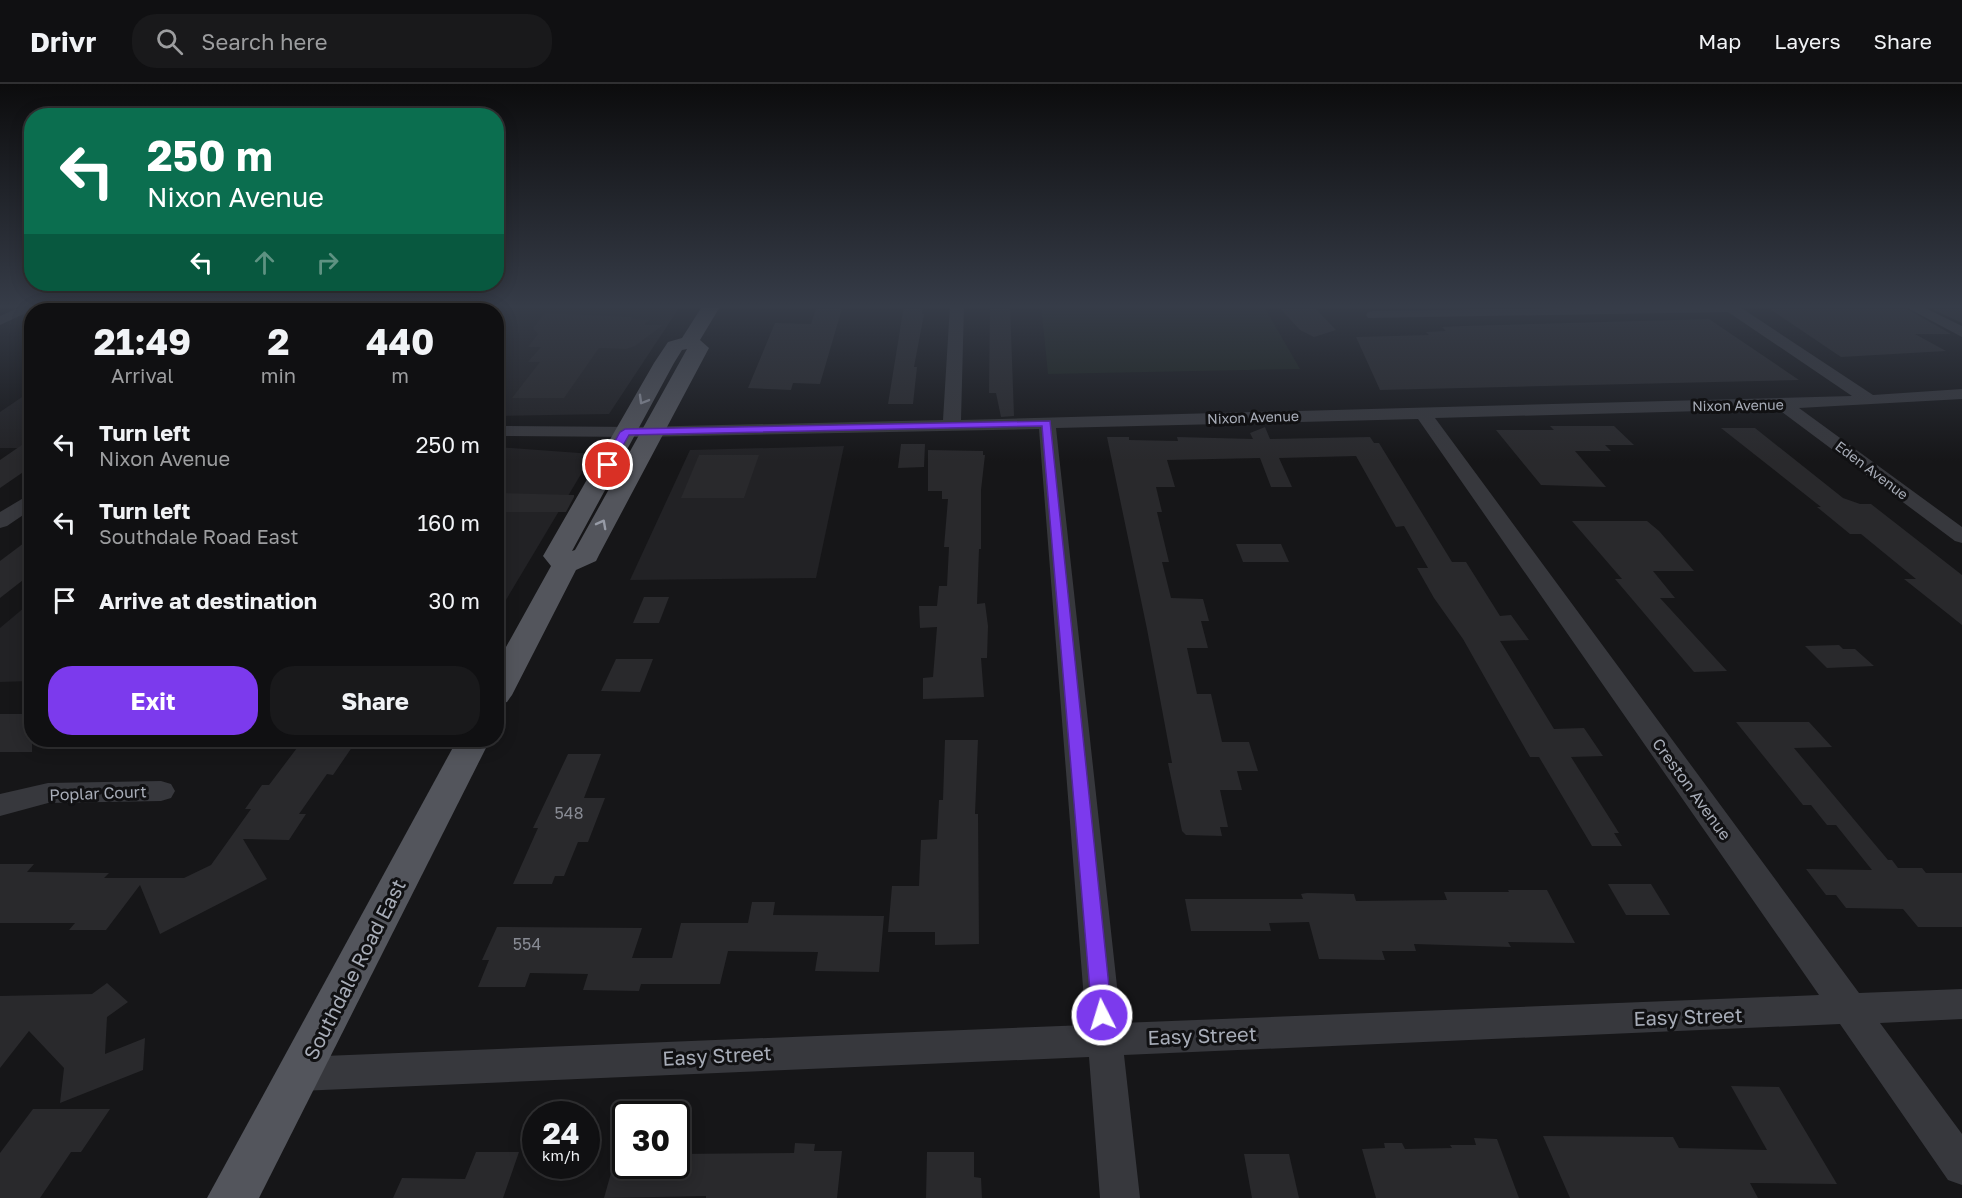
<!DOCTYPE html>
<html lang="en">
<head>
<meta charset="utf-8">
<style>
	:root { --surface:#101012; --page:#19191b; --text:#f1f3f6; --muted:#9c9d9f; --line:#303032; --accent:#7c3aed }
	body { margin:0; font-family:"Golos Text",sans-serif; background:var(--page); color:var(--text); height:100vh; display:flex; flex-direction:column; font-size:22px; white-space:nowrap }
	* { box-sizing:border-box; margin:0 }
	p { font-size:20px; color:var(--muted) }
	.icon { flex:none; width:33px; height:33px; fill:none; stroke:currentColor; stroke-width:2; stroke-linecap:round; stroke-linejoin:round }
	.map { position:relative; flex:1; overflow:hidden }
	.details { position:absolute; left:24px; top:219px; width:480px; height:444px; display:flex; flex-direction:column; background:var(--surface); border-radius:24px; box-shadow:0 3px 15px #0003,0 0 0 2px var(--line) }
	.details>* { flex:none }
	.hud { position:absolute; left:24px; top:24px; width:480px; height:183px; border-radius:24px; box-shadow:0 3px 15px #0003,0 0 0 2px var(--line); background:#0b6e4f; color:#fff; overflow:hidden }
	.speed { position:absolute; left:522px; top:1017px; display:flex; gap:12px; font-size:30px; font-weight:700; text-align:center }
	.speed>* { display:grid; place-content:center; width:78px; height:78px; border-radius:50%; background:var(--surface); box-shadow:0 3px 15px #0003,0 0 0 2px var(--line); line-height:1 }
	.speed small { font-size:15px; font-weight:400 }
	.speed .limit { border:3px solid #111; border-radius:9px; background:#fff; color:#111 }
	.pin { position:absolute; display:grid; place-items:center; width:51px; height:51px; color:#fff; margin:-26px; border:3px solid #fff; border-radius:50%; box-shadow:0 2px 6px #0007 }
	.me { position:absolute; width:66px; margin:-33px; rotate:355deg; stroke-linejoin:round; filter:drop-shadow(0 0 4px #0008) }
	.turn { display:flex; align-items:center; gap:21px; height:126px; padding:0 24px; font-size:27px }
	.turn .icon { width:78px; height:78px; stroke-width:2.5 }
	.turn b { display:block; font-size:42px; line-height:51px }
	.lanes { display:flex; align-items:center; height:57px; padding:0 24px; background:#0003; justify-content:center; gap:30px; direction:ltr }
	.lanes .off { opacity:.35 }
	.eta { display:flex; justify-content:space-evenly; align-items:center; height:102px; text-align:center }
	.eta b { font-size:36px; font-weight:700; line-height:42px }
	.button { display:flex; gap:12px; margin-top:auto; padding:12px 24px }
	.button a { flex:1; height:69px; border-radius:24px; background:var(--accent); color:#fff; font-size:24px; font-weight:700; line-height:69px; text-align:center }
	.button a+a { background:var(--page); color:var(--text) }
	ul { padding:0; list-style:none }
	li { display:flex; align-items:center; gap:18px; height:78px; padding:0 24px }
	li div { flex:1 }
	li b { display:block; font-size:22px }
	li em { font-style:normal }
	header { display:flex; align-items:center; gap:36px; box-sizing:border-box; height:84px; padding:0 30px; background:var(--surface); border-bottom:2px solid var(--line) }
	header strong { font-size:28px }
	nav { display:flex; gap:33px; margin-inline-start:auto; font-size:21px }
	.search { width:420px; height:54px; background:var(--page); display:flex; align-items:center; gap:15px; box-sizing:border-box; padding:0 21px; border-radius:24px; color:var(--muted); font-size:22px }
	.map>svg:first-child { display:block }
	.built { fill:#222225 }
	.green { fill:#1c231d }
	.building { fill:#29292c }
	.lines { fill:none; stroke-linecap:round; stroke-linejoin:round }
	.minor { fill:#37383d; fill-rule:evenodd }
	.major { fill:#53555c; fill-rule:evenodd }
	.oneway { stroke:#979ba6 }
	.route { fill:#7c3aed; stroke:#51269a; stroke-width:1.5 }
	.labels { text-anchor:middle; dominant-baseline:central; stroke-width:6; stroke-linejoin:round; paint-order:stroke }
	.far-street-label { font-size:14px; fill:#a8adb8; stroke:#111113 }
	.street-label { font-size:16px; fill:#a8adb8; stroke:#111113 }
	.near-number-label { font-size:16px; fill:#888b94 }
	.near-street-label { font-size:20px; fill:#a8adb8; stroke:#111113 }
</style>
</head>
<body>
<header>
<strong>Drivr</strong>
<div class="search"><svg class="icon" aria-label="search" viewBox="0 0 24 24"><circle cx="10" cy="10" r="6"/><path d="M15 15l6 6"/></svg>Search here</div>
<nav><a>Map</a><a>Layers</a><a>Share</a></nav>
</header>
<div class="map">
<svg width="1962" height="1114" viewBox="0 0 1962 1114">
	<rect width="100%" height="100%" fill="#161618"/>
	<!-- built -->
	<g class="built">
		<polygon points="483,221 681,221 609,330 497,332 496,226 472,226"/>
		<polygon points="31,307 31,364 0,364 0,328"/>
		<polygon points="844,362 816,494 630,496 690,366"/>
		<polygon points="497,363 593,370 497,531"/>
		<polygon points="31,518 31,597 0,598 0,544"/>
	</g>
	<!-- green -->
	<polygon class="green" points="1041,221 1263,221 1300,285 1048,290"/>
	<!-- building -->
	<g class="building">
		<polygon points="817,221 843,221 820,300 793,299 791,306 748,304 775,239 811,240"/>
		<polygon points="904,221 923,221 922,230 924,230 914,283 917,283 913,320 888,320"/>
		<polygon points="990,221 1010,221 1014,332 1001,333 996,309 989,309"/>
		<polygon points="1277,221 1312,221 1336,246 1314,253 1300,246"/>
		<polygon points="1764,221 1900,221 1951,250 1915,250 1946,267 1841,273"/>
		<polygon points="1923,221 1962,221 1962,239"/>
		<polygon points="545,229 632,233 631,235 649,236 644,241 663,241 635,262 626,265 599,264 564,314 512,314 540,278 528,278 541,263 528,263 538,250 533,244"/>
		<polygon points="1709,235 1799,296 1380,306 1356,253 1429,251 1426,248 1446,247 1442,243 1463,242"/>
		<polygon points="1550,342 1614,342 1634,361 1605,361 1611,367 1575,367 1606,403 1541,401 1496,346 1554,346"/>
		<polygon points="1265,343 1270,355 1370,353 1374,359 1379,359 1452,478 1466,478 1500,532 1511,531 1529,556 1500,557 1554,645 1584,644 1603,672 1571,673 1619,749 1614,749 1622,762 1592,762 1539,673 1530,673 1463,555 1434,514 1417,484 1428,484 1404,442 1396,443 1356,372 1279,374 1292,403 1271,403 1260,374 1167,376 1175,403 1156,403 1162,428 1157,428 1169,478 1162,478 1171,514 1203,515 1209,537 1201,537 1208,564 1187,564 1197,610 1211,610 1222,658 1249,658 1258,687 1237,687 1242,706 1220,706 1228,743 1220,743 1222,752 1186,751 1182,747 1168,679 1172,679 1147,545 1107,353 1129,353 1129,356 1178,357 1177,353 1253,355 1250,349"/>
		<polygon points="1721,344 1755,344 1843,414 1860,420 1871,420 1962,491 1962,541 1904,495 1916,495 1861,450 1850,450 1817,423 1821,423"/>
		<polygon points="32,354 32,382 0,404 0,376"/>
		<polygon points="901,360 925,360 924,383 898,384"/>
		<polygon points="928,366 983,367 983,371 985,371 981,406 981,465 979,465 977,520 985,519 988,542 987,574 981,574 984,613 923,615 923,594 933,593 937,543 920,544 919,522 937,522 939,502 947,502 949,463 944,463 948,415 942,415 942,407 928,407"/>
		<polygon points="699,371 759,371 744,414 681,414"/>
		<polygon points="496,409 574,411 574,413 566,428 496,428"/>
		<polygon points="1572,437 1647,437 1659,447 1694,487 1653,487 1675,514 1660,514 1727,587 1694,588 1615,495 1622,495"/>
		<polygon points="32,453 32,489 0,514 0,477"/>
		<polygon points="1236,460 1281,460 1289,478 1243,478"/>
		<polygon points="644,513 669,513 659,539 633,539"/>
		<polygon points="1839,561 1843,565 1855,565 1874,582 1827,584 1805,562"/>
		<polygon points="616,575 653,575 640,608 601,607"/>
		<rect x="0" y="630" width="32" height="38"/>
		<polygon points="1736,638 1809,638 1832,663 1794,664 1888,776 1892,776 1898,784 1922,784 1926,789 1962,789 1962,843 1918,843 1903,825 1846,824 1836,811 1826,811 1806,785 1872,786 1836,741 1827,741 1811,721 1803,721"/>
		<polygon points="303,656 357,656 333,691 327,690 299,730 306,730 289,756 243,755 267,795 160,850 140,801 106,846 69,846 75,839 0,839 0,780 34,780 27,788 109,789 104,794 184,794 211,781 251,725 245,725 262,701 269,701"/>
		<polygon points="945,656 978,656 975,730 978,730 979,860 935,861 935,848 888,848 892,802 919,802 921,756 937,755 939,716 943,716"/>
		<polygon points="568,670 601,670 584,714 605,714 588,758 578,758 564,792 555,792 552,800 513,800 538,744 533,744"/>
		<polygon points="1608,800 1651,800 1670,831 1626,831"/>
		<polygon points="1508,806 1547,806 1575,859 1508,858 1511,863 1414,860 1416,867 1382,867 1385,876 1319,875 1309,838 1269,839 1271,847 1191,847 1185,815 1303,815 1301,810 1307,809 1354,810 1356,817 1447,816 1444,808 1509,808"/>
		<polygon points="752,818 775,818 773,831 884,832 879,888 815,887 818,868 728,867 720,900 641,900 639,907 583,906 588,890 530,889 525,903 478,903 489,876 482,876 497,843 642,844 632,874 672,874 681,839 748,839"/>
		<polygon points="107,899 128,918 107,933 105,970 145,954 143,986 60,1019 64,984 29,947 0,984 0,912 92,910"/>
		<polygon points="1731,1002 1779,1003 1837,1100 1750,1099 1758,1114 1570,1114 1543,1052 1673,1053 1679,1064 1767,1066"/>
		<polygon points="33,1025 110,1025 81,1068 71,1068 40,1114 0,1114 0,1069"/>
		<polygon points="1474,1054 1497,1055 1519,1114 1376,1114 1362,1065 1385,1064 1384,1059 1402,1059 1405,1065 1452,1064 1450,1061 1476,1061"/>
		<polygon points="795,1059 815,1060 814,1067 842,1067 837,1114 706,1114 706,1112 604,1114 613,1082 676,1082 676,1070 794,1069"/>
		<polygon points="476,1068 519,1068 503,1114 393,1114 402,1094 465,1095"/>
		<polygon points="927,1068 974,1068 974,1093 981,1094 982,1114 926,1114"/>
		<polygon points="1244,1070 1289,1070 1299,1114 1252,1114"/>
	</g>
	<g class="lines">
		<!-- minor -->
		<g class="minor">
			<polygon points="25,221 43,221 0,241 0,232"/>
			<polygon points="159,221 176,221 182,226 165,226"/>
			<polygon points="451,221 467,221 462,226 446,226"/>
			<path d="M950 221H964L961 336 1852 312 1728 228 1368 234 1366 231 1368 228 1373 227 1737 221 1873 311 1962 305V315L1799 324 1962 443V459L1955 457 1778 325 1435 334 1859 909 1962 905V935L1880 939 1962 1050V1101L1948 1096 1840 940 1124 971 1140 1114H1100L1089 973 299 1007 286 1002 281 990 286 978 299 973 1086 941 1039 345 637 353 496 352V342L637 343 943 336ZM1418 335 1819 911 1121 939 1056 344Z"/>
			<polygon points="1902,221 1919,221 1962,242 1962,253"/>
			<polygon points="32,409 32,425 7,442 0,444 0,428"/>
			<polygon points="161,697 171,700 175,707 171,714 161,717 48,719 0,732 0,710 48,699"/>
		</g>
		<!-- major -->
		<g class="major">
			<path d="M703 221H721L700 256 709 264 599 471 596 477 576 486 512 611 507 618 496 621V581L551 482 543 472 654 279 668 258 682 254ZM687 265 575 466 572 467 674 279 682 266Z"/>
			<polygon points="457,656 490,656 259,1114 207,1114"/>
		</g>
	</g>
	<!-- one-way arrows -->
	<defs><path id="oneway-chevron" d="M-2-3.5L2.5 0L-2 3.5" fill="none" stroke-width="1.6" stroke-linecap="round" stroke-linejoin="round" transform="scale(1.5)"/></defs>
	<g class="oneway">
		<use href="#oneway-chevron" transform="translate(643 316) rotate(120)"/>
		<use href="#oneway-chevron" transform="translate(602 440) rotate(-62)"/>
	</g>
	<!-- sky -->
	<linearGradient id="sky" x2="0" y2="1"><stop stop-color="#0c0c0d"/><stop offset="0.59" stop-color="#363c48"/><stop offset="1" stop-color="#363c48" stop-opacity="0"/></linearGradient>
	<rect width="1962" height="377" fill="url(#sky)"/>
	<!-- route -->
	<polygon class="route" points="1050,337 1112,931 1109,937 1102,940 1095,937 1092,931 1042,342 629,351 611,383 602,381 620,348 625,345"/>
	<g class="labels">
		<!-- far-street labels -->
		<g class="far-street-label">
			<text transform="translate(1738 321) rotate(-1)">Nixon Avenue</text>
			<text transform="translate(1253 333) rotate(-2)">Nixon Avenue</text>
			<text transform="translate(1872 386) rotate(37)">Eden Avenue</text>
		</g>
		<!-- street labels -->
		<g class="street-label">
			<text transform="translate(1692 705) rotate(54)">Creston Avenue</text>
			<text transform="translate(98 709) rotate(-2)">Poplar Court</text>
		</g>
		<!-- near-number labels -->
		<g class="near-number-label">
			<text x="569" y="729">548</text>
			<text x="527" y="860">554</text>
		</g>
		<!-- near-street labels -->
		<g class="near-street-label">
			<text transform="translate(354 885) rotate(-63)">Southdale Road East</text>
			<text transform="translate(1688 932) rotate(-2)">Easy Street</text>
			<text transform="translate(1202 951) rotate(-2)">Easy Street</text>
			<text transform="translate(717 971) rotate(-3)">Easy Street</text>
		</g>
	</g>
</svg>
<div class="speed"><div>24<small>km/h</small></div><div class="limit">30</div></div>
<div class="pin" style="left:608px;top:381px;background:#d93025"><svg class="icon" aria-label="arrive" viewBox="0 0 24 24"><path d="M6 21V4h12l-3 4 3 4H6"/></svg></div>
<svg class="me" style="left:1102px;top:931px" viewBox="-20 -20 40 40"><circle r="17" fill="#7c3aed" stroke="#fff" stroke-width="3"/><path d="M0-11L8 9 0 5-8 9z" fill="#fff"/></svg>
<div class="hud">
<div class="turn"><svg class="icon" aria-label="left" viewBox="0 0 24 24"><path d="M17 20v-9H6M10 6l-5 5 5 5"/></svg><div><b>250 m</b>Nixon Avenue</div></div>
<div class="lanes"><svg class="icon" aria-label="left" viewBox="0 0 24 24"><path d="M17 20v-9H6M10 6l-5 5 5 5"/></svg><svg class="icon off" aria-label="ahead" viewBox="0 0 24 24"><path d="M12 20V5M6 11l6-6 6 6"/></svg><svg class="icon off" aria-label="right" viewBox="0 0 24 24"><path d="M7 20v-9h11M14 6l5 5-5 5"/></svg></div>
</div>
<section class="details">
<div class="eta">
<div><b>21:49</b><p>Arrival</p></div>
<div><b>2</b><p>min</p></div>
<div><b>440</b><p>m</p></div>
</div>
<ul>
<li><svg class="icon" aria-label="left" viewBox="0 0 24 24"><path d="M17 20v-9H6M10 6l-5 5 5 5"/></svg><div><b>Turn left</b><p>Nixon Avenue</p></div><em>250 m</em></li>
<li><svg class="icon" aria-label="left" viewBox="0 0 24 24"><path d="M17 20v-9H6M10 6l-5 5 5 5"/></svg><div><b>Turn left</b><p>Southdale Road East</p></div><em>160 m</em></li>
<li><svg class="icon" aria-label="arrive" viewBox="0 0 24 24"><path d="M6 21V4h12l-3 4 3 4H6"/></svg><div><b>Arrive at destination</b></div><em>30 m</em></li>
</ul>
<div class="button"><a>Exit</a><a>Share</a></div>
</section>
</div>
</body>
</html>
